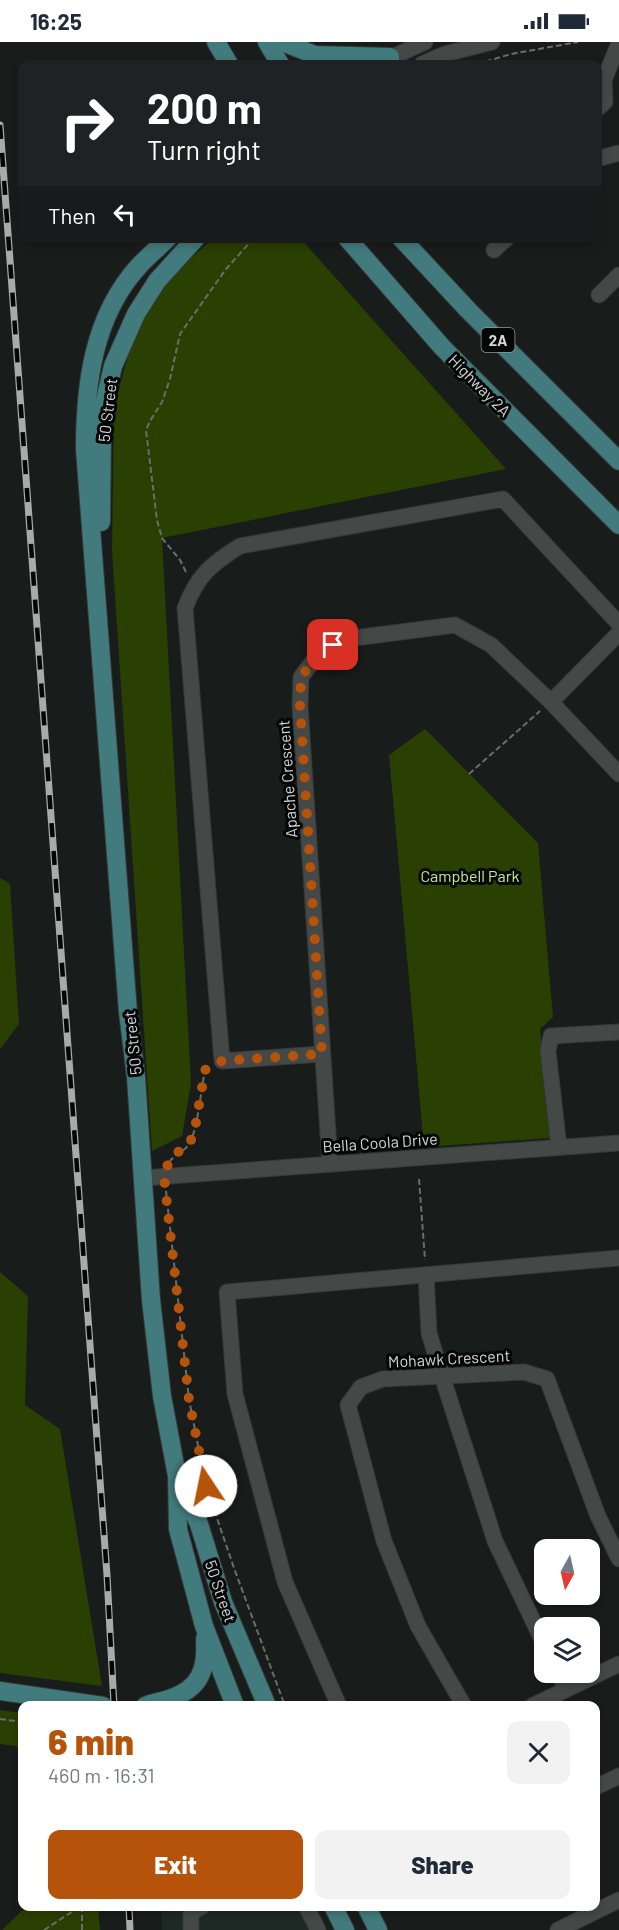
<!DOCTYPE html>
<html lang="en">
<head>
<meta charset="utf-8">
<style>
	:root { --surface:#fff; --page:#f2f2f3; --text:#1f2937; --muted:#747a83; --accent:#b45309 }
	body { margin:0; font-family:Barlow,sans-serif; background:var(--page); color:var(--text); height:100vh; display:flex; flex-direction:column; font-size:22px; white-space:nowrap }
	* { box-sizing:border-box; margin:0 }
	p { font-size:20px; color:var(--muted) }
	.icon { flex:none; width:33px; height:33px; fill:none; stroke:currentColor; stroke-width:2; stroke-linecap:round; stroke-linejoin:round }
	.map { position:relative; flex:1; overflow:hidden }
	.drawer { position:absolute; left:18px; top:1659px; width:582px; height:210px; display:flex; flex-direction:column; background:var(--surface); border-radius:12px; box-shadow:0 3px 9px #0003 }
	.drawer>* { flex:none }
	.guide { position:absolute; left:18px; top:18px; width:584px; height:183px; border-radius:12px; box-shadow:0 3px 9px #0003; background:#202124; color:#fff; overflow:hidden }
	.needle { width:39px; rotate:188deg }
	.buttons { position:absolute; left:534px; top:1497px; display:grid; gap:12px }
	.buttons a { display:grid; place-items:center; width:66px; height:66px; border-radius:12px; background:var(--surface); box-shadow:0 3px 9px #0003; font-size:30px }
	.pin { position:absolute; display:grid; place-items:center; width:51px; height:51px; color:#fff; margin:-26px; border-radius:12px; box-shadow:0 3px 9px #0006 }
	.me { position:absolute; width:66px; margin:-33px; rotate:349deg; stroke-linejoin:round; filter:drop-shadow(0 0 4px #0008) }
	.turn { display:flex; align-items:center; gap:21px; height:126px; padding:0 30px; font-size:27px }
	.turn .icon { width:78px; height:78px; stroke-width:2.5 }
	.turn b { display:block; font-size:42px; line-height:51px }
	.then { display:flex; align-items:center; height:57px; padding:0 30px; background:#0003; gap:12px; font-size:22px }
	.round { display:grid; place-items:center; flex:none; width:63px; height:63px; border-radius:12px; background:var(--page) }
	.head { display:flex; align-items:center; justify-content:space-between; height:102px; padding:0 30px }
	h1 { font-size:36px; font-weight:800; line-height:45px; color:var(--accent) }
	.button { display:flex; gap:12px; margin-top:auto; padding:12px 30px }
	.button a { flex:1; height:69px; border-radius:12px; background:var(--accent); color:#fff; font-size:24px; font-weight:800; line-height:69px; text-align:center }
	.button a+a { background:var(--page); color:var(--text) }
	.status { display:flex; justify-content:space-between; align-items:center; height:42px; padding:0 30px; background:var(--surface); direction:ltr }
	.status svg { height:16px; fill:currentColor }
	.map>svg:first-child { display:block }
	.built { fill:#1e2825 }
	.green { fill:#2a3f02 }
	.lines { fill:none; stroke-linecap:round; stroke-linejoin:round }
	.minor-casing { stroke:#363838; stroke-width:17 }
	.major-casing { stroke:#363838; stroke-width:20 }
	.path { stroke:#6a6d6c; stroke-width:2; stroke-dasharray:6 3; stroke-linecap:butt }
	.minor { stroke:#444847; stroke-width:15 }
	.major { stroke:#427b7d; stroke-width:18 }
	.rail-casing { stroke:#a8abaa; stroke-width:7 }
	.rail { stroke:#050606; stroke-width:4.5; stroke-dasharray:14; stroke-linecap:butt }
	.route { stroke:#b45309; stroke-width:10; stroke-dasharray:0 18 }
	.labels { text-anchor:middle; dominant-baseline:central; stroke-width:6; stroke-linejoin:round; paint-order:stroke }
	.shield { fill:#050606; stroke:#979998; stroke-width:1.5 }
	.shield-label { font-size:15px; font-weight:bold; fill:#d6d8d7 }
	.street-label { font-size:16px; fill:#d6d8d7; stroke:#050606 }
	.park-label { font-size:16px; fill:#c3ea92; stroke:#050606 }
</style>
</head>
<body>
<div class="status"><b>16:25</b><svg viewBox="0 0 49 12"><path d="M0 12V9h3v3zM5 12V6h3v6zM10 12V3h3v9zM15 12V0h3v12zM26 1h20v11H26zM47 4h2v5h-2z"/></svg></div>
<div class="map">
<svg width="619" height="1888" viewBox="0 0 619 1888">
	<rect width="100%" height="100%" fill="#181c1b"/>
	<!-- built -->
	<polygon class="built" points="161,1865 307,1865 319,1888 162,1888"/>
	<!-- green -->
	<g class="green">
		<polygon points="212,197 301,197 506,427 162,496 191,1042 182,1094 152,1109 112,509 114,365 142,262"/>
		<polygon points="425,687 538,801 553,975 540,987 551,1096 424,1105 389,713"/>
		<polygon points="0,836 10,842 19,982 0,1007"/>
		<polygon points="0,1230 28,1254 25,1363 60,1387 102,1644 0,1631"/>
		<polygon points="0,1668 22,1671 22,1711 16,1704 0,1702"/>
		<polygon points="26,1865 98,1865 100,1888 2,1888"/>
	</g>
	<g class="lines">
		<defs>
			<g id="minor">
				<polyline points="382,20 425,0"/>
				<polyline points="422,22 445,12 492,0"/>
				<polyline points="597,36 604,38 605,60 597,67"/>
				<polyline points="597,44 604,38 619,1"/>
				<polyline points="597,117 619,111"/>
				<polyline points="494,208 507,196"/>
				<polyline points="599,253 619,233"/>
				<polyline points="551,660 619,591"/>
				<path d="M322 1012 222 1019 185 566C197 534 211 522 240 504L503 457 619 582"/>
				<polyline points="559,1105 548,1009 551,994 619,990"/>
				<polyline points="330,1122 300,663 301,635 320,610 346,597 455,583 491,603 551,660 619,732"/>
				<polyline points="143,1136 619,1101"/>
				<polyline points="426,1233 429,1291 442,1334 495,1499 544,1602"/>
				<polyline points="558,1630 566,1647"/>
				<polyline points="339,1664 285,1540 235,1352 227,1250 619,1216"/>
				<polyline points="464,1664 418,1584 384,1499 348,1363 361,1345 383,1337 524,1330 547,1337 598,1474 619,1517"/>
				<polyline points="532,1664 619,1622"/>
				<polyline points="596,1745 619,1734"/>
				<polyline points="306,1864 318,1888"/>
				<polyline points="191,1888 191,1871 203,1864"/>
				<polyline points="558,1888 619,1858"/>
			</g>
			<g id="major">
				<polyline points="216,0 229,22"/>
				<polyline points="267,0 280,22"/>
				<polyline points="282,0 315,13 390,15"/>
				<path d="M168 196C158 206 147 215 138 225 93 275 85 343 85 407L128 970 136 1035 151 1258 162 1354 177 1434 178 1487 204 1584 235 1664"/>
				<polyline points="347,196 442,305 619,483"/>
				<polyline points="401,196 468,268 619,419"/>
				<polyline points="101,480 102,390 104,363 113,324 136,272 157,239 196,196"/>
				<polyline points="181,1442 199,1482 223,1560 267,1664"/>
				<polyline points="0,1649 103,1664"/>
				<path d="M145 1664C153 1660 161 1660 169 1657 200 1647 207 1628 205 1597"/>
				<polyline points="333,1864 345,1888"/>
				<polyline points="366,1864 378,1888"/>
			</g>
		</defs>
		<!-- minor casing -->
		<use href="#minor" class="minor-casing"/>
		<!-- major casing -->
		<use href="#major" class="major-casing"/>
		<!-- path -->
		<g class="path">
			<polyline points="477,22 511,12 578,0"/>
			<polyline points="186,530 180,518 162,496 157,478 146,388 150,379 162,360 170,337 180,292 226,227 254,196"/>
			<polyline points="469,732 540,669"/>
			<path d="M169 1120C174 1113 185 1109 189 1102 198 1087 201 1047 205 1028L208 1026"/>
			<polyline points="419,1137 425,1218"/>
			<polyline points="166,1149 189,1357 206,1444 234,1526 285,1664"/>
			<polyline points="0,1677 22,1680"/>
			<polyline points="82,1864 82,1888"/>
			<polyline points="44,1888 81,1864"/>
		</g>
		<!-- minor -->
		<use href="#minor" class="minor"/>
		<!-- major -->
		<use href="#major" class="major"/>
		<defs>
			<g id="rail">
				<polyline points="0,83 107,1533 114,1664"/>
				<polyline points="129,1864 130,1888"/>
			</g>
		</defs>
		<!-- rail casing -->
		<use href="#rail" class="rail-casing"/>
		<!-- rail -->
		<use href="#rail" class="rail"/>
	</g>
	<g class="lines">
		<!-- route -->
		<polyline class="route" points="206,1444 189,1358 164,1135 168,1122 175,1112 188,1104 194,1092 205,1028 222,1019 322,1012 300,663 301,635 320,610 333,603"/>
	</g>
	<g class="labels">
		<!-- shield labels -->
		<rect class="shield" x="481.5" y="286" width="33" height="24" rx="4.5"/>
		<g class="shield-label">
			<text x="498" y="298">2A</text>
		</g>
		<!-- street labels -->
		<g class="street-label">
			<text transform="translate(480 343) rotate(45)">Highway 2A</text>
			<text transform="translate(107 368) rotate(-83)">50 Street</text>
			<text transform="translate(287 737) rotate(-94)">Apache Crescent</text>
			<text transform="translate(132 1001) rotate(-96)">50 Street</text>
			<text transform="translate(380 1100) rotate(-4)">Bella Coola Drive</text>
			<text transform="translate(449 1316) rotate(-3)">Mohawk Crescent</text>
			<text transform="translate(221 1549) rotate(71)">50 Street</text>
		</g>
		<!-- park labels -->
		<g class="park-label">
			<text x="470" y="833">Campbell Park</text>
		</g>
	</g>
</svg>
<div class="buttons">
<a><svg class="needle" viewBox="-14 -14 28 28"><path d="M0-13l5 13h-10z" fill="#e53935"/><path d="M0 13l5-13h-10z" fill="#747a83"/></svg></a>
<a><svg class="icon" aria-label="layers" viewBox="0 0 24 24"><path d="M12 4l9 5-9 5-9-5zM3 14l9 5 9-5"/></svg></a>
</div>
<div class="pin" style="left:333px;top:603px;background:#d93025"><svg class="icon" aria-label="arrive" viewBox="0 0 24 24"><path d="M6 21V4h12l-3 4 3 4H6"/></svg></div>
<svg class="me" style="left:206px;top:1444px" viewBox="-20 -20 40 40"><circle r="19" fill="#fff"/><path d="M0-13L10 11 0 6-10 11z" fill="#b45309"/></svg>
<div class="guide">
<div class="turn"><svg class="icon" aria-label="right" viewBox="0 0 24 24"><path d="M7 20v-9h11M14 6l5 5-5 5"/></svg><div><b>200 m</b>Turn right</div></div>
<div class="then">Then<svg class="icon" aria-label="left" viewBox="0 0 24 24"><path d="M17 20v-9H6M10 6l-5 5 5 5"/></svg></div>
</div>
<section class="drawer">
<div class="head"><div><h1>6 min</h1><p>460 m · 16:31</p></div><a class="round"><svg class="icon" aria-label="close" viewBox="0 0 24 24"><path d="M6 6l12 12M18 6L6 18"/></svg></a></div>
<div class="button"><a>Exit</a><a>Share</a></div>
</section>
</div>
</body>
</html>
